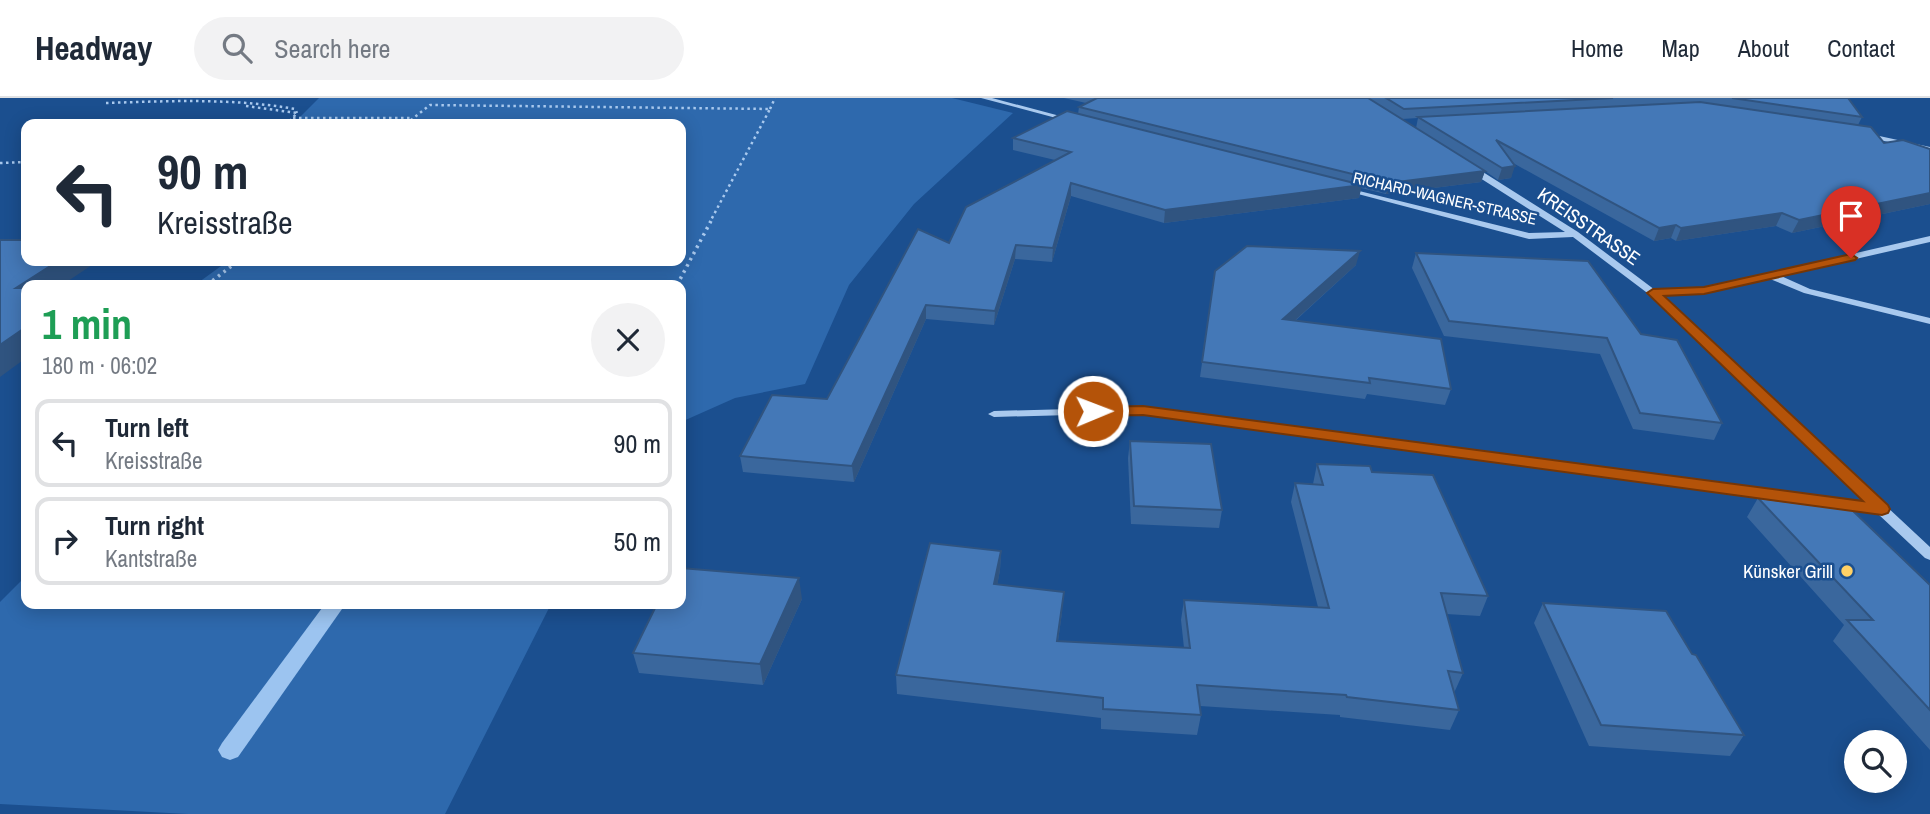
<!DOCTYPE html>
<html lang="en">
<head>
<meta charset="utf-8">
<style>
	:root { --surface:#fff; --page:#f2f2f3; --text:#1f2937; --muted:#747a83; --line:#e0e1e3 }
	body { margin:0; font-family:"Archivo Narrow",sans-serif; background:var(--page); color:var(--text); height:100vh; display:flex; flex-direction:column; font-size:26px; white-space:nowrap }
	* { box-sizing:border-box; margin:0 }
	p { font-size:23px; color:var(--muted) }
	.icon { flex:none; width:38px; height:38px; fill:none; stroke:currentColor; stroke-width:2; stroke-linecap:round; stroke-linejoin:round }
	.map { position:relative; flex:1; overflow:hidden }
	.panel { position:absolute; left:21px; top:182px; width:665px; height:329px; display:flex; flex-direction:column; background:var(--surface); border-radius:14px; box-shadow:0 4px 18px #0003 }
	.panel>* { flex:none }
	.hud { position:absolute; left:21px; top:21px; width:665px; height:147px; border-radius:14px; box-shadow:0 4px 18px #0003; background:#fff; color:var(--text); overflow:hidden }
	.tools { position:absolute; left:1844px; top:632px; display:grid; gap:14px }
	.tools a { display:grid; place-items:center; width:63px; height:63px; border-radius:50%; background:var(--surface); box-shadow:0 4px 18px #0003; font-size:35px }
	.pin { position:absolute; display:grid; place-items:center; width:60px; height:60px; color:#fff; margin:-72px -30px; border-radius:50% 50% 50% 0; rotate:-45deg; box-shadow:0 0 7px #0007 }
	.pin .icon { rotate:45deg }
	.me { position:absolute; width:77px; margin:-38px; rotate:89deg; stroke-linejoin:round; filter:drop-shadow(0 0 5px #0008) }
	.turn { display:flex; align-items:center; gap:24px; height:147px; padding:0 21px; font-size:32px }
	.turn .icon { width:91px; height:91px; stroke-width:2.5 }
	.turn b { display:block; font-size:49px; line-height:60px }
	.round { display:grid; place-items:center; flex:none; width:74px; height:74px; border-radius:37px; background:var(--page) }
	.headline { display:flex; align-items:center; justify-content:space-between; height:119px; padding:0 21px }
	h1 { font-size:42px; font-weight:800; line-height:52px; color:#1e9e55 }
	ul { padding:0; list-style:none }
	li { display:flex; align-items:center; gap:21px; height:88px; margin:0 14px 10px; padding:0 7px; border:4px solid var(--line); border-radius:14px }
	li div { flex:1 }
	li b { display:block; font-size:26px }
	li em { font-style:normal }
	header { display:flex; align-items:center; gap:42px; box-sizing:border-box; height:98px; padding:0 35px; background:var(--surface); border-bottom:2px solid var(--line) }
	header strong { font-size:33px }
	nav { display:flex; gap:38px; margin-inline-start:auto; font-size:24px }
	.search { width:490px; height:63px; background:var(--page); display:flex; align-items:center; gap:18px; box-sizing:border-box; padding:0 24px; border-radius:38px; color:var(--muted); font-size:26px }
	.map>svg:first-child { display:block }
	.green { fill:#2e69ad }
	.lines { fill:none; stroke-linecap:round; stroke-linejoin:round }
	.stream { fill:#9cc4f0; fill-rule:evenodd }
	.path-far1 { stroke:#a9c9ee; stroke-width:2.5; stroke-dasharray:2.5 3.5; stroke-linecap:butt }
	.path { stroke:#a9c9ee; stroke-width:3.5; stroke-dasharray:2.5 4.5; stroke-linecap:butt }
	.minor { fill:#a9c9ee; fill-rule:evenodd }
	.wall { fill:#3a679d; fill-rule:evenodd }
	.shaded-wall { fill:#305480 }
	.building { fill:#4478b7; stroke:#305480; stroke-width:2 }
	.route { fill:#b45309; stroke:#753606; stroke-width:2 }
	.poi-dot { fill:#ffd166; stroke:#1b4f8f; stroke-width:2.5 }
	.labels { text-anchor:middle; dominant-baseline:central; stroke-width:5; stroke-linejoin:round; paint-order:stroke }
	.far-street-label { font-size:16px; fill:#fff; stroke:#1b4f8f }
	.street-label { font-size:19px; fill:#fff; stroke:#1b4f8f }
	.poi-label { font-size:19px; fill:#fff; stroke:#1b4f8f; text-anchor:end }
</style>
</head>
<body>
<header>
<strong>Headway</strong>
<div class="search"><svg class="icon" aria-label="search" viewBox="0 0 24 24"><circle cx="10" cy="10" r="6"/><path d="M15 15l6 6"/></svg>Search here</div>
<nav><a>Home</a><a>Map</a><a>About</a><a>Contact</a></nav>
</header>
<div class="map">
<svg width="1930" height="716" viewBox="0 0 1930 716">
	<rect width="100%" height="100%" fill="#1b4f8f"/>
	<!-- green -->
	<g class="green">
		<polygon points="319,0 952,0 1013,15 914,106 849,187 805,286 735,300 681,324 681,187 195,187 228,163 681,163 681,26 293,26"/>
		<polygon points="26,478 26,506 551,506 445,716 188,716 0,706 0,504"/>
	</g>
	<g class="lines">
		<!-- stream -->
		<polygon class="stream" points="325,506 339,506 342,511 238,659 230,662 222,659 218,652 222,645"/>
		<!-- path-far1 -->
		<g class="path-far1">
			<path d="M106 5C169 3 233 0 295 11L297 15"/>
			<polyline points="246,8 297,15 287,26"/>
			<polyline points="770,11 775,0"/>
			<polyline points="293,20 413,20"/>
			<polyline points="406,26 430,7 770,11 711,122"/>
			<polyline points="0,65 26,64"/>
		</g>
		<!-- path -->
		<g class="path">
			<polyline points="207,187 238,163"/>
			<polyline points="677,187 712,121"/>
		</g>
		<!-- minor -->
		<g class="minor">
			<polygon points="981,0 992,0 1075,22 1071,24"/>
			<polygon points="1861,34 1930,49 1930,53 1861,38"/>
			<polygon points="1469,69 1475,69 1578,134 1655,192 1704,190 1930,138 1930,144 1781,178 1810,191 1930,220 1930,226 1804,195 1770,181 1704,196 1661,198 1930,449 1930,462 1925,460 1877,415 1143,315 994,319 988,316 994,313 1143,309 1867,405 1650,197 1573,139 1529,141 1339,91 1343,89 1529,135 1565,134 1469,73"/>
		</g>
	</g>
	<!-- wall -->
	<g class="wall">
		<path d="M1064 0H1848L1862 19 1858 27 1884 45 1930 51V106L1792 135 1776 128 1676 143 1671 140 1654 143 1513 65 1511 80 1498 82 1485 73 1481 84 1386 96 1361 90 1359 100 1164 125 1071 98 1052 164 1015 161 994 227 926 221 854 384 743 374 740 358 827 301 1055 62 1013 52V40L1078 16 1079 9 1086 5ZM1418 20 1416 30 1402 21Z"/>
		<polygon points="1416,155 1641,236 1722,325 1714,342 1633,331 1600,256 1444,238 1412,170"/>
		<polygon points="1356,167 1295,223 1451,291 1445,307 1367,296 1365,301 1200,279 1215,173"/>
		<polygon points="1130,343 1222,412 1219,430 1131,426 1128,360"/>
		<polygon points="1317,366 1372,374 1488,498 1480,518 1446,516 1463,575 1454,595 1459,612 1450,632 1340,619 1340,617 1200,608 1201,617 1197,637 1101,631 1101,620 897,596 896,577 1001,453 1000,472 997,487 1062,514 1058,543 1184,550 1181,522 1184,502 1318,509 1291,404 1295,385 1313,386"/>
		<polygon points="1758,400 1930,487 1930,652 1833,543 1844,527 1747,419"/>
		<polygon points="802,501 763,587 639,575 633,555"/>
		<polygon points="1543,505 1692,556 1744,637 1730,658 1589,648 1534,525"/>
	</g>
	<!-- shaded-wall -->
	<g class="shaded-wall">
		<polygon points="1515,68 1511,80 1498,82 1502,70"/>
		<polygon points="1485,73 1481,84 1386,96 1389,85"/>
		<polygon points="1071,85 1071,98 1052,164 1053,150"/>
		<polygon points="1362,87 1359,100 1164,125 1165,112"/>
		<polygon points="1930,95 1930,106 1792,135 1799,122"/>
		<polygon points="1782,115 1776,128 1676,143 1681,130"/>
		<polygon points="1676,127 1671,140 1654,143 1659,130"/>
		<polygon points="1016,147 1015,161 994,227 995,213"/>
		<polygon points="1360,153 1356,167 1280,236 1283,221"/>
		<polygon points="58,163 98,163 62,187 26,187 26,207 16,190"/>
		<polygon points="926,207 926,221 854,384 852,368"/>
		<polygon points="26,229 26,260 0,279 0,247"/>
		<polygon points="1001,453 1000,472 994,506 994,486"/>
		<polygon points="799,480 802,501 763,587 760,566"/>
	</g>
	<!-- building -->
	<g class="building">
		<polygon points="1097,0 1368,0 1485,73 1389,85 1079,9"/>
		<polygon points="1386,0 1613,0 1404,11"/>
		<polygon points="1732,0 1848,0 1862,19"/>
		<polygon points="1700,4 1871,29 1884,45 1903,42 1930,51 1930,95 1799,122 1782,115 1681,130 1676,127 1659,130 1496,42 1515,68 1502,70 1418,19"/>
		<polygon points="1067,13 1362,87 1165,112 1071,85 1053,150 1016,147 995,213 926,207 852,368 740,358 772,297 827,301 918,131 949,145 966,109 1071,54 1013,40"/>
		<polygon points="0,142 26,142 26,163 58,163 16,190 26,190 26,229 0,247"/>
		<polygon points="1247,148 1360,153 1283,221 1441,241 1451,291 1369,280 1370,285 1202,264 1215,173"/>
		<polygon points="1416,155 1588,163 1641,236 1677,242 1722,325 1640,315 1607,240 1449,223"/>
		<polygon points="1130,343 1211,346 1222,412 1134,408"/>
		<polygon points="1317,366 1370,368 1372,374 1433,377 1488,498 1441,495 1463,575 1448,573 1459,612 1347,599 1346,597 1197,587 1201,617 1103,611 1103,600 896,577 930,445 1001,453 994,486 1064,494 1057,543 1190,550 1184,502 1329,510 1295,385 1323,387"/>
		<polygon points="1758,400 1852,412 1930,487 1930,612 1847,522 1873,522"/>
		<polygon points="681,470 799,480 760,566 633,555 657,506 681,506"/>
		<polygon points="1543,505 1666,513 1692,556 1696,557 1744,637 1601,627"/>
	</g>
	<!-- route -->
	<polygon class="route" points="1851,156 1857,160 1855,162 1704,196 1664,198 1888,407 1890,411 1888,415 1882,417 1143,317 1093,318 1086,313 1093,309 1143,308 1863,403 1647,195 1653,191 1704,189"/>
	<!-- markers -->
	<circle class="poi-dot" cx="1847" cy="473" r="7"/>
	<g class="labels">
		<!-- far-street labels -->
		<g class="far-street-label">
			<text transform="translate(1445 100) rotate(13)">RICHARD-WAGNER-STRASSE</text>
		</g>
		<!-- street labels -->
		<g class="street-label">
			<text transform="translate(1589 128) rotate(35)">KREISSTRASSE</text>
		</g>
		<!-- poi labels -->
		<g class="poi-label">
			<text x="1833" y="473">Künsker Grill</text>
		</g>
	</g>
</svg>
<div class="tools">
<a><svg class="icon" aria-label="search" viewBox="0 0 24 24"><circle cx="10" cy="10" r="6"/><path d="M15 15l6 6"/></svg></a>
</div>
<div class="pin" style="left:1851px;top:160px;background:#d93025"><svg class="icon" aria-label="arrive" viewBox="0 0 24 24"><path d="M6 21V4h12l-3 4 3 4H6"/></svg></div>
<svg class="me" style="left:1093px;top:313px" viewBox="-20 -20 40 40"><circle r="17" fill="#b45309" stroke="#fff" stroke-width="3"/><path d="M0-11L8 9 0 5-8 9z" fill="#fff"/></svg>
<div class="hud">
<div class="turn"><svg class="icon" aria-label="left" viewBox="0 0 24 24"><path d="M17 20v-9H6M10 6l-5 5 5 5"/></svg><div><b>90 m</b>Kreisstraße</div></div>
</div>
<section class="panel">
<div class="headline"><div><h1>1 min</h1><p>180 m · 06:02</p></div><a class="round"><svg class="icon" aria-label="close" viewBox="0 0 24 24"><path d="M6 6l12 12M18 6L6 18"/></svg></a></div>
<ul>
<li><svg class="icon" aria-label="left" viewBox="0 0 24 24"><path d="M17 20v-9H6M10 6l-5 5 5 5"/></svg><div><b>Turn left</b><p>Kreisstraße</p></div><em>90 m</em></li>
<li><svg class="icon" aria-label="right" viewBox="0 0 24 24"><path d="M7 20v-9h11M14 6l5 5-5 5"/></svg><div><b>Turn right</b><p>Kantstraße</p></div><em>50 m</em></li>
</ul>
</section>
</div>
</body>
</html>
